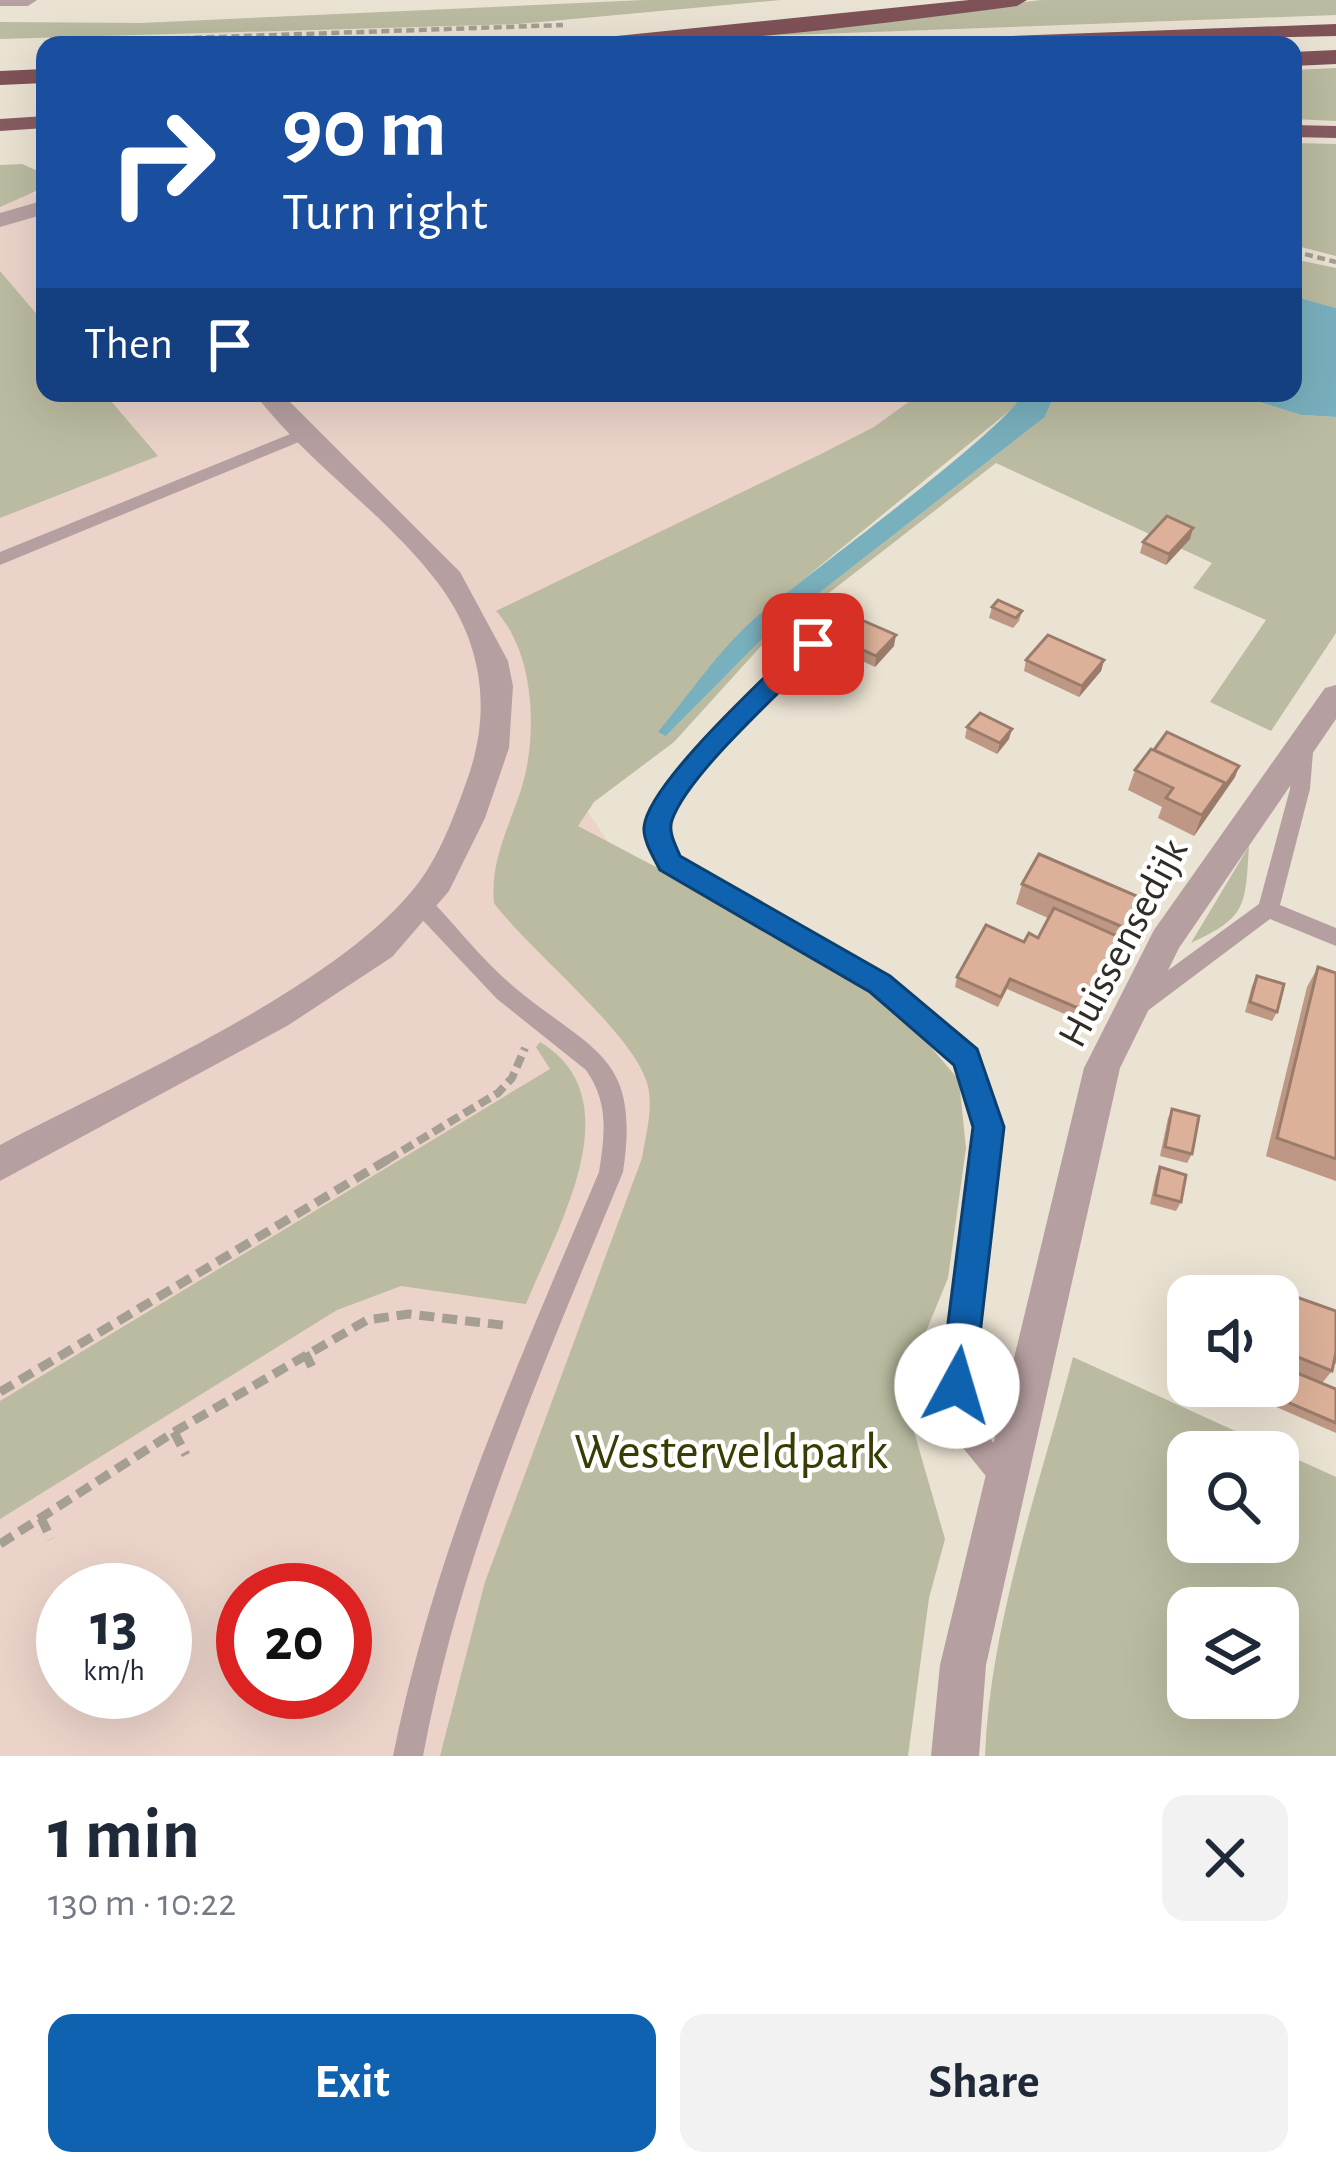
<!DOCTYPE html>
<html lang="en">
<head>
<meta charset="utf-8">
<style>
	:root { --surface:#fff; --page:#f2f2f3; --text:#1f2937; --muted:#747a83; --accent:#0f62b0 }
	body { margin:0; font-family:"Alegreya Sans",sans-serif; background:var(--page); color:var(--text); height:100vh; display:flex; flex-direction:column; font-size:45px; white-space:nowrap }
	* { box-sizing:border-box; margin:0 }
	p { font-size:39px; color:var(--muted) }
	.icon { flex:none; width:66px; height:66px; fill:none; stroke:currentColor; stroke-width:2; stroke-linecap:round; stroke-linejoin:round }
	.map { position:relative; height:1756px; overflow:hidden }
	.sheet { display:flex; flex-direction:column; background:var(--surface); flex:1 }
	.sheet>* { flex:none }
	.guide { position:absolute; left:36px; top:36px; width:1266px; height:366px; border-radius:24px; box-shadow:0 12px 48px #0002; background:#1a4fa0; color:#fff; overflow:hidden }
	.buttons { position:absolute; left:1167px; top:1275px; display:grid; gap:24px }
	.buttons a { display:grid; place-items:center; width:132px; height:132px; border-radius:24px; background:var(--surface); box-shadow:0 12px 48px #0002; font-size:60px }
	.speed { position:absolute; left:36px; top:1563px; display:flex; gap:24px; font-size:60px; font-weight:700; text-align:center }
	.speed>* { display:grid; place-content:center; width:156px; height:156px; border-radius:50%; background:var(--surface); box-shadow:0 12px 48px #0002; line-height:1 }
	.speed small { font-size:30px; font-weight:400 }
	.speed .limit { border:18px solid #d22; background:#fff; color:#111 }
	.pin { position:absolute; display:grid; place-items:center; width:102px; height:102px; color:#fff; margin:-51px; border-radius:24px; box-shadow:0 6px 18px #0006 }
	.me { position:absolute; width:132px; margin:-66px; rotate:6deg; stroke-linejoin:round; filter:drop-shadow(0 0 9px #0008) }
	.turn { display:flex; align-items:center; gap:42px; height:252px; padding:0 48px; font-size:54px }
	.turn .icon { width:156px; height:156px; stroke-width:2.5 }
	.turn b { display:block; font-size:84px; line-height:102px }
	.then { display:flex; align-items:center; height:114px; padding:0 48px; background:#0003; gap:24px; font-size:45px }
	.round { display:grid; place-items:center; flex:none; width:126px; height:126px; border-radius:24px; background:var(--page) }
	.summary { display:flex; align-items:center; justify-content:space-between; height:204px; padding:0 48px }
	h1 { font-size:72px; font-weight:700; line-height:90px }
	.button { display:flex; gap:24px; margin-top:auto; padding:24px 48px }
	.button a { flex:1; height:138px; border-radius:24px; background:var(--accent); color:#fff; font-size:48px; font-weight:700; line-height:138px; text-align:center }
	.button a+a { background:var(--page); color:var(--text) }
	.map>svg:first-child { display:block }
	.commercial { fill:#ebd3c9; fill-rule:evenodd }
	.green { fill:#babba0; fill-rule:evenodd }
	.water { fill:#79b0bd }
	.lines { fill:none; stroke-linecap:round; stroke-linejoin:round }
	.path-far2 { stroke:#a59e92; stroke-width:4.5; stroke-dasharray:8 4.5; stroke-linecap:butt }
	.path-far1 { stroke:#a59e92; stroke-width:8; stroke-dasharray:12 6; stroke-linecap:butt }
	.path { stroke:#a59e92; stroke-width:9; stroke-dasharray:15 8; stroke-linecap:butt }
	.service { fill:#b69fa1; fill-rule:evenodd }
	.minor { fill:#b69fa1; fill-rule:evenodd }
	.trunk { fill:#865c62; fill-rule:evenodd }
	.motorway { fill:#7f5258; fill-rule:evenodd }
	.wall { fill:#be9884 }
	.shaded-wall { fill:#9b7c6b }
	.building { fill:#ddb199; stroke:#9b7c6b; stroke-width:3 }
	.route { fill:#0f62b0; stroke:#0a4072; stroke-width:3 }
	.labels { text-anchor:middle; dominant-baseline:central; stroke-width:9; stroke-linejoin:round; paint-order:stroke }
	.street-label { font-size:42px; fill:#302c26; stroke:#fff }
	.near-park-label { font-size:51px; fill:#3b3c03; stroke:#fff }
</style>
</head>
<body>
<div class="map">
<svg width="1336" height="1756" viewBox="0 0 1336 1756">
	<rect width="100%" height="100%" fill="#eae2d2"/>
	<!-- commercial -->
	<path class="commercial" d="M0 193 45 194V393H948L557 766 737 1033 665 1756H0ZM63 1590H165V1692H63ZM243 1590H345V1692H243Z"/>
	<!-- green -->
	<g class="green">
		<polygon points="644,0 781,0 518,24 0,39 0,22 141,23"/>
		<polygon points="1041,0 1336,0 1336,15 738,37"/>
		<polygon points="1336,68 1336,121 1293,119 1293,70"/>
		<polygon points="1293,143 1336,144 1336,256 1293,245"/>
		<polygon points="22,164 45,174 45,187 0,207 0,165"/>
		<polygon points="1293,259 1336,268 1336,308 1293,296"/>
		<polygon points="0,271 45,324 45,393 104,393 158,456 0,518"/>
		<path d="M921 393H1023L1019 403 975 439 750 623 666 736 769 632 1045 417 1055 393H1231L1301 415 1336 417V633L1271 731 1210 702 1266 620 1193 588 1212 563 996 463 762 645 674 742 594 802 578 826 875 982 959 1080 966 1148 948 1278 902 1390 945 1539 929 1598 908 1756H440L485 1582 642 1158C646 1134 654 1106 647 1083 633 1033 529 950 494 903 489 852 518 814 527 766 536 717 531 649 496 611L819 455 874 427Z"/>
		<path d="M1249 846C1245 905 1248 917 1191 943Z"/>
		<path d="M540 1042C635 1099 556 1229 526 1304L401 1286 337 1310 0 1519V1401L550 1069 536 1047Z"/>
		<path d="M1073 1357 1336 1477V1756H985C990 1623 1040 1485 1073 1357ZM1188 1452H1278V1542H1188ZM1278 1608V1698H1188V1608Z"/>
	</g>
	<!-- water -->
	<g class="water">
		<polygon points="1293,296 1336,308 1336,417 1301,415 1231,393 1293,393"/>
		<path d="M1023 393H1055L1045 417 769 632 666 736 658 732C689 695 718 651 754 619 798 581 1010 427 1023 393Z"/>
	</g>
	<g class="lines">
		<!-- path-far2 -->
		<g class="path-far2">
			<polyline points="44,43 563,25"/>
			<polyline points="1293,251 1336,262"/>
		</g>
		<!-- path-far1 -->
		<polyline class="path-far1" points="387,1160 498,1093 512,1078 525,1048"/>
		<!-- path -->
		<g class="path">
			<polyline points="305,1353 314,1371"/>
			<polyline points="0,1392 392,1157"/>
			<polyline points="174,1432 186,1455"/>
			<polyline points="41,1518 51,1539"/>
			<polyline points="0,1544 174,1432 367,1320 409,1314 510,1326"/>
		</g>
		<!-- service -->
		<g class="service">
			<polygon points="305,428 313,433 311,437 0,565 0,552"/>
			<path d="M813 637 822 643 820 648C779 690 686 766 670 821 666 834 671 846 677 857L888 978 974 1051 1001 1127 970 1386 980 1427 1014 1466 1018 1476 1014 1486 1004 1490 994 1486 959 1443 944 1386 977 1127 956 1064 872 990 663 869C655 856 645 841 648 825 659 768 765 680 806 638Z"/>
			<polygon points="1304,733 1314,740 1310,789 1280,905 1336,928 1336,946 1270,919 1146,1012 1138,1014 1130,1012 1127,1005 1130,998 1259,904 1290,789 1294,740"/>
			<path d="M422 897 430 899C458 928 483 961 514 987 592 1052 641 1054 623 1172 543 1366 462 1548 423 1756H393C435 1548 517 1366 599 1172 605 1134 609 1103 586 1070L497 999 414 911 411 905 414 899Z"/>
		</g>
		<!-- minor -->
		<g class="minor">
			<polygon points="0,0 37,0 28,6 0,6"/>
			<polygon points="45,200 45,214 0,227 0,213"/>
			<path d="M254 393H281L460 572 508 661 513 686 509 748 485 818 449 891 392 957 287 1026 0 1181V1145C118 1082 355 981 426 872 444 844 456 811 467 780 492 711 483 643 438 583 385 513 307 463 254 393Z"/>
			<polygon points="1336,685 1336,719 1179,948 1120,1068 986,1665 979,1756 931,1756 940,1665 1084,1068 1154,930 1325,688"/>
		</g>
		<!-- trunk -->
		<g class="trunk">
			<polygon points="45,116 45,128 0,131 0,119"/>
			<polygon points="1293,125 1336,126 1336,138 1293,137"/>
		</g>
		<!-- motorway -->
		<g class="motorway">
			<path d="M969 0H1027L1017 6C871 25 724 45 576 45L587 39Z"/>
			<polygon points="1336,24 1336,36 916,45 927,39"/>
			<polygon points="1336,50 1336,64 1293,66 1293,52"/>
			<polygon points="45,69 45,83 0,85 0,71"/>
		</g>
	</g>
	<!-- wall -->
	<g class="wall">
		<polygon points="1190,539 1166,565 1140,553 1143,542"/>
		<polygon points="992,607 1022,611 1019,621 1013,628 989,618"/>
		<polygon points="844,641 894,646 875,667 843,652"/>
		<polygon points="1026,660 1104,660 1101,671 1079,697 1024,671"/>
		<polygon points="967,727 1009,739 997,754 965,738"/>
		<polygon points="1239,766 1235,777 1194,836 1158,818 1162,807 1128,790 1135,770"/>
		<polygon points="1022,884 1131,917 1081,1021 1007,989 998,1007 955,987 957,977 1024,942 1038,938 1048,918 1016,904"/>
		<polygon points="1318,967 1336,973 1336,1181 1266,1156 1307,987"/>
		<polygon points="1257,976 1277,1012 1272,1021 1245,1012 1252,986"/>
		<polygon points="1172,1109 1192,1154 1187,1163 1160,1156 1168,1118"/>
		<polygon points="1160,1167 1181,1202 1176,1211 1150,1204 1156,1176"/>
		<polygon points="1271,1288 1336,1311 1336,1364 1334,1363 1332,1371 1322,1383 1336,1389 1336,1433 1260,1400 1263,1386 1278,1386 1278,1296 1265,1296"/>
	</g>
	<!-- shaded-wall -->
	<g class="shaded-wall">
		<polygon points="1193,528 1190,539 1166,565 1169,554"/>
		<polygon points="896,635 894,646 875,667 876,656"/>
		<polygon points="1104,660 1101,671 1079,697 1082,686"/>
		<polygon points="1012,729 1009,739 997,754 1000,743"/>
		<polygon points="1239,766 1235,777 1194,836 1202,815 1225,783"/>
	</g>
	<!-- building -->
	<g class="building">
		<polygon points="1167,516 1193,528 1169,554 1143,542"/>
		<polygon points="998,600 1022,611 1016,618 992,607"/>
		<polygon points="864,621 896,635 876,656 844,641"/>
		<polygon points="1048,635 1104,660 1082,686 1026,660"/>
		<polygon points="980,713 1012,729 1000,743 967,727"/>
		<polygon points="1167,732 1239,766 1220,793 1225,783 1154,750"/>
		<polygon points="1151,749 1225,783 1202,815 1166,798 1173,788 1135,770"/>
		<polygon points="1039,854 1139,897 1125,928 1022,884"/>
		<polygon points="1054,908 1121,938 1085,1011 1010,979 1001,997 957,977 986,925 1024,942 1029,933 1038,938"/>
		<polygon points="1318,967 1336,973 1336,1159 1277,1138"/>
		<polygon points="1257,976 1284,984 1277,1012 1250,1002"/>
		<polygon points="1172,1109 1199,1116 1192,1154 1165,1147"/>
		<polygon points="1160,1167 1186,1175 1181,1202 1155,1195"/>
		<polygon points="1271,1288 1336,1311 1336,1352 1332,1371 1278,1349 1278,1296 1269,1296"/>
		<polygon points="1278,1365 1336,1389 1336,1423 1266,1393 1267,1386 1278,1386"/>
	</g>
	<!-- route -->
	<path class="route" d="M813 635 825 644 822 649C784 690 689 772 672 820 668 832 675 844 680 856L890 976 977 1049 1004 1127 974 1386 969 1398 957 1402 945 1398 940 1386 973 1127 954 1065 870 992 660 870C654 858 643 841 644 827 648 783 770 673 805 638Z"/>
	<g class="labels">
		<!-- street labels -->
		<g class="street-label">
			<text transform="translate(1123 943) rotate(-62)">Huissensedijk</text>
		</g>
		<!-- near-park labels -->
		<g class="near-park-label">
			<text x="731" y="1452">Westerveldpark</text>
		</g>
	</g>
</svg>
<div class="buttons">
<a><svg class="icon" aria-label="sound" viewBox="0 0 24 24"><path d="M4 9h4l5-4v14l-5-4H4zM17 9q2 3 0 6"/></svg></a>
<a><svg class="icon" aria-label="search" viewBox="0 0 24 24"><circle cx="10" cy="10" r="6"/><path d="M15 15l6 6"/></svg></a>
<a><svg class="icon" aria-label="layers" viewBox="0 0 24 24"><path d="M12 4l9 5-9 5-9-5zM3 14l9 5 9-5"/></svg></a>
</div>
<div class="speed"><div>13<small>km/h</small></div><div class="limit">20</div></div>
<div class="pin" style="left:813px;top:644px;background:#d93025"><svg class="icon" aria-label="arrive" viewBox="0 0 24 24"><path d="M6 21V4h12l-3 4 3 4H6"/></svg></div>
<svg class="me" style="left:957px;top:1386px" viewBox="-20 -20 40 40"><circle r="19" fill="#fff"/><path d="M0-13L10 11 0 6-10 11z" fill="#0f62b0"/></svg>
<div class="guide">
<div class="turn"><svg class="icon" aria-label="right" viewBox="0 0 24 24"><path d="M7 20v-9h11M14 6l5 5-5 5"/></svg><div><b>90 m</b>Turn right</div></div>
<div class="then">Then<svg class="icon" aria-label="arrive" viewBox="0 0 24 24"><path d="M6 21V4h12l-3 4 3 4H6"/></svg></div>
</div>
</div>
<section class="sheet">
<div class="summary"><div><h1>1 min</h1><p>130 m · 10:22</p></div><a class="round"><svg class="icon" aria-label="close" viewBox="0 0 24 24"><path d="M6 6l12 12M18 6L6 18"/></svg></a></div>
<div class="button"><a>Exit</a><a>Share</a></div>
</section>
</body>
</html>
